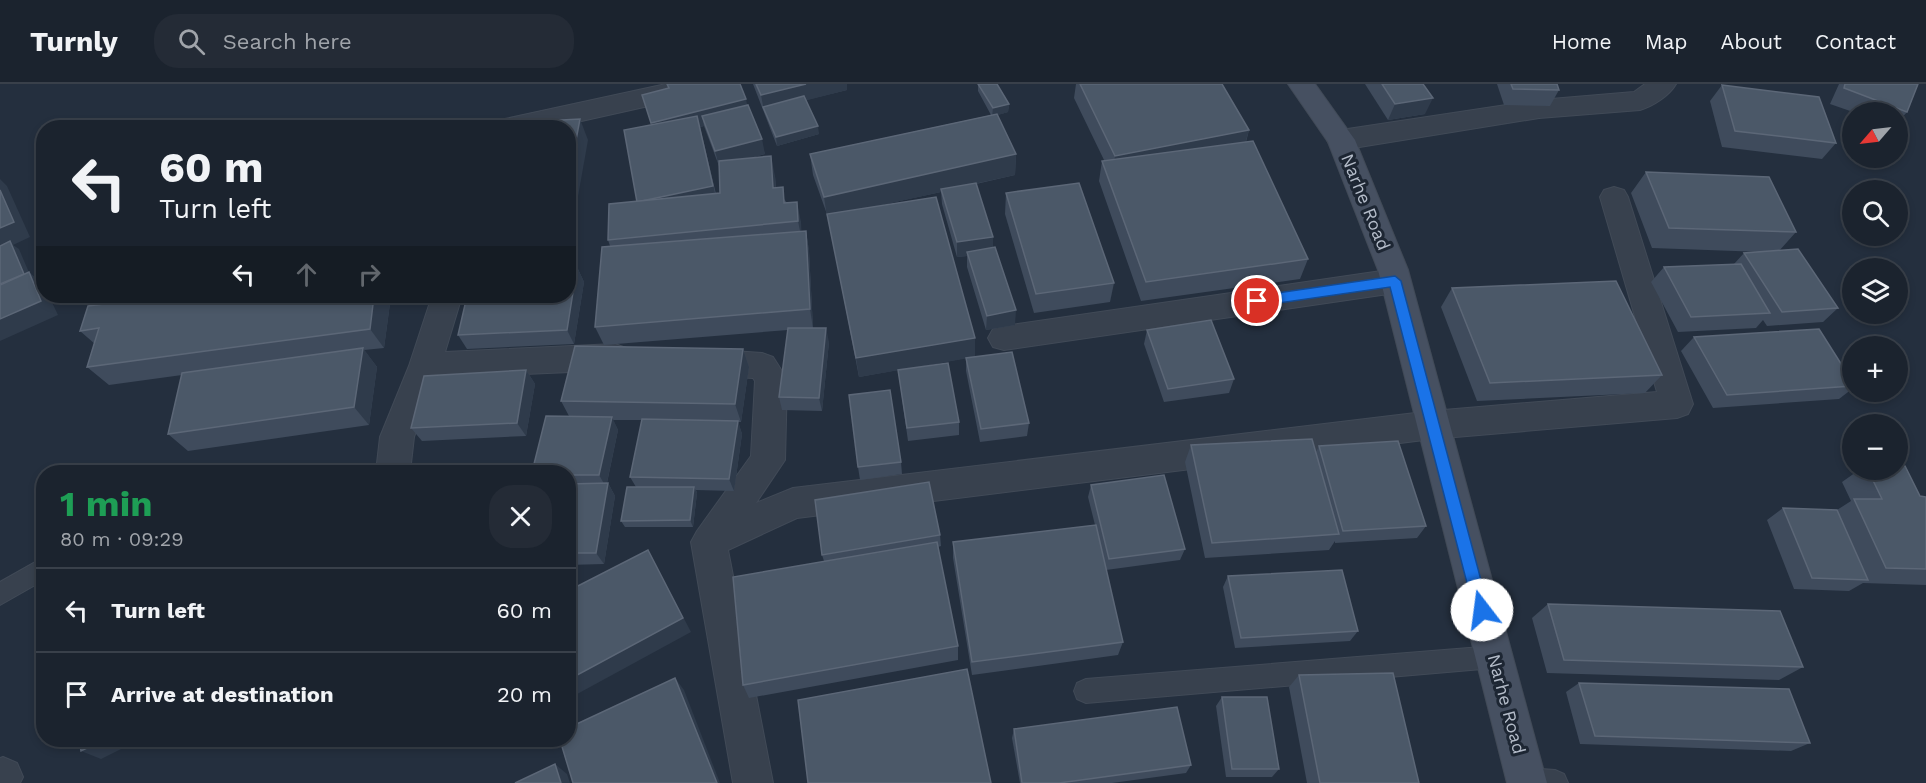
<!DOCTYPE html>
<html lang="en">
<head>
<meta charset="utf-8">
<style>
	:root { --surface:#1b232e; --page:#242b36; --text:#f1f3f6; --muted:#a0a4aa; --line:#39404a }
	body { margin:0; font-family:"Work Sans",sans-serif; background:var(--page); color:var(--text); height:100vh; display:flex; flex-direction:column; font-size:22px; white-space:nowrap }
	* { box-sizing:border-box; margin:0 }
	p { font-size:20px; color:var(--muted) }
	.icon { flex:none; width:33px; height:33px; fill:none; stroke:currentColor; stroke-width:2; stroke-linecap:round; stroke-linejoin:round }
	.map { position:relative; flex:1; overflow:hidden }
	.details { position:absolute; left:36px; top:381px; width:540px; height:282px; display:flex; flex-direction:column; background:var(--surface); border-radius:24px; box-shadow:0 3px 9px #0003,0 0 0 2px var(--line) }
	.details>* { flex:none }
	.banner { position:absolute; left:36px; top:36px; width:540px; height:183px; border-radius:24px; box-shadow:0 3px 9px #0003,0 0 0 2px var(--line); background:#1b232e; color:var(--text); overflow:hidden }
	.needle { width:39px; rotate:242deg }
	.fabs { position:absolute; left:1842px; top:18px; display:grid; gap:12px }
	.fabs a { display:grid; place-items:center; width:66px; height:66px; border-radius:50%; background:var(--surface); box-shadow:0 3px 9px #0003,0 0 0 2px var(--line); font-size:30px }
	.pin { position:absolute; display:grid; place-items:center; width:51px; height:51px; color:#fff; margin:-26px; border:3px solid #fff; border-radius:50%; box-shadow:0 2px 6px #0007 }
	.me { position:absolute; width:66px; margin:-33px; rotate:345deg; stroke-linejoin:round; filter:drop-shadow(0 0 4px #0008) }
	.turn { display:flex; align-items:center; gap:21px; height:126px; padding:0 24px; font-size:27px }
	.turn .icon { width:78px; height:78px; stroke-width:2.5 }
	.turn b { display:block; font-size:42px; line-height:51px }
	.lanes { display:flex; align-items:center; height:57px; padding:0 24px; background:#0003; justify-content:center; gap:30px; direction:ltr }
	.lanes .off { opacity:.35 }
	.round { display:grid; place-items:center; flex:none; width:63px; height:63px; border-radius:24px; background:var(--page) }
	.summary { display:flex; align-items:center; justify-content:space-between; height:102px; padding:0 24px }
	h1 { font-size:36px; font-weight:700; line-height:45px; color:#1e9e55 }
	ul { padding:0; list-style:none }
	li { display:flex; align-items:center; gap:18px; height:84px; padding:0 24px; border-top:2px solid var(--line) }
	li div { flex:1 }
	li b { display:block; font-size:22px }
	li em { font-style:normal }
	header { display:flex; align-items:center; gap:36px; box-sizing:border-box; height:84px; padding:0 30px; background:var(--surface); border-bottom:2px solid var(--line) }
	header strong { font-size:28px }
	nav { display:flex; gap:33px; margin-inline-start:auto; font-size:21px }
	.search { width:420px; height:54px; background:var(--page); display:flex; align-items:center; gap:15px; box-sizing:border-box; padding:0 21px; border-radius:24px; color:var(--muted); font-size:22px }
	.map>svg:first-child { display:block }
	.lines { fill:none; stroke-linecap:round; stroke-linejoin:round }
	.lane-casing { stroke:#414a57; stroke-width:2 }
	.street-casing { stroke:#414a57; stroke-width:2 }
	.secondary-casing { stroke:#414a57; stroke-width:2 }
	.lane { fill:#38414e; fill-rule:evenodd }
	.street { fill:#38414e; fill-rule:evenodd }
	.secondary { fill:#465061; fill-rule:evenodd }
	.wall { fill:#3f4b5c; fill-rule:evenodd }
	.shaded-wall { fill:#2f3b4b }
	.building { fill:#4b5868; stroke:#5c6777; stroke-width:1.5 }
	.route { fill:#1a73e8; stroke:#114b97; stroke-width:1.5 }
	.labels { text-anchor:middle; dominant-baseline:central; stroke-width:6; stroke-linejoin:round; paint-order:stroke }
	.street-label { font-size:18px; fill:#b4bcc9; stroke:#1d2633 }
</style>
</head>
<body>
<header>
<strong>Turnly</strong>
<div class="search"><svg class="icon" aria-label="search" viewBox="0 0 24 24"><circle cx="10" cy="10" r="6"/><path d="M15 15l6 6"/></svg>Search here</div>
<nav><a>Home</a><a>Map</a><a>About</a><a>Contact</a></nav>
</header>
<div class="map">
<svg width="1926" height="699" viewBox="0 0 1926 699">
	<rect width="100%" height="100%" fill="#242f3e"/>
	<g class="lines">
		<defs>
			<g id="lane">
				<polygon points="44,473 44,496 0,521 0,498"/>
				<polygon points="1494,562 1502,565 1506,573 1502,581 1494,584 1086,619 1077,615 1074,607 1077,599 1086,595"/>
				<polygon points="1527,684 1555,686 1564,690 1568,699 1515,699 1518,688"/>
			</g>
			<g id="street">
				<polygon points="666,0 720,0 716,6 707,9 550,44 492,44 495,37 505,35"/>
				<path d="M1645 0H1676C1669 12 1653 22 1640 26L1539 34 1341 66 1331 63 1327 56 1331 49 1341 46 1539 16 1634 8Z"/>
				<polygon points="1614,103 1624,106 1628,113 1693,320 1688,330 1677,334 1432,355 797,434 728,466 773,699 733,699 691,458 697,447 751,372 755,297 753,294 703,291 692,287 687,278 692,269 703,265 762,269 773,273 787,295 785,376 756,419 793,404 1432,327 1657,308 1600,113 1604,106"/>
				<polygon points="1395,185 1406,189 1410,197 1406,205 1395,209 1004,266 993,263 988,254 993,245 1004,242"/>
				<polygon points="432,212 462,212 445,268 615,260 626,264 631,273 626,282 615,286 436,294 414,353 410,388 376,388 380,353 409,282"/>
				<polygon points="3,673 17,679 23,693 20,699 0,699 0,674"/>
			</g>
			<polygon id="secondary" points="1288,0 1315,0 1355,56 1408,186 1547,699 1507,699 1378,186 1328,58"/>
		</defs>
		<!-- lane casing -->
		<use href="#lane" class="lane-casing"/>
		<!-- street casing -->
		<use href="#street" class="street-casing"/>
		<!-- secondary casing -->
		<use href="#secondary" class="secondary-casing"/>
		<!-- lane -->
		<use href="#lane" class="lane"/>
		<!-- street -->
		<use href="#street" class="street"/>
		<!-- secondary -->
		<use href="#secondary" class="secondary"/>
	</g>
	<!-- wall -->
	<g class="wall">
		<path d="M667 0 747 21 765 70 750 74 775 92 776 104 801 138V147H806L809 167 813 244H809L829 258 822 327 782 326 779 313 788 246 604 261 595 243 610 162 608 156 637 118 652 40 642 11 668 4ZM704 42 719 82 720 109 716 110 700 43Z"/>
		<polygon points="753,0 756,0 847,6 806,16 819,50 777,62"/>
		<polygon points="978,0 997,0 1009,20 1008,28 997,31 1016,70 1015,91 976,100 993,153 993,164 1015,241 986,246 967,183 967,172 957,173 942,120 941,108 876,122 975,273 1029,339 1027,352 980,358 966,287 966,274 907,285 959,338 959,351 908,357 898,286 859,293 828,133 813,91 810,70 991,31 978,7"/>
		<polygon points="1076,0 1222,0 1249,46 1246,58 1308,175 1300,195 1141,217 1099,97 1102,77 1104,76 1074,14"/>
		<polygon points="1365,0 1423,0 1425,30 1388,36"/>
		<polygon points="1497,0 1557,0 1559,6 1550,22 1504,21"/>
		<polygon points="1839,0 1918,0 1907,28 1898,38 1898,28 1853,28 1830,20"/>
		<polygon points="1722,1 1836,59 1822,75 1722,63 1710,17"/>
		<polygon points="1646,88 1796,148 1779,167 1838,224 1823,238 1767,242 1763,236 1756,244 1678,248 1651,198 1664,183 1734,180 1744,169 1763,168 1652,164 1631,109"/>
		<polygon points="1006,109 1114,199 1110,218 1034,229 1005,130"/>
		<polygon points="577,183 584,198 574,260 467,265 458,251"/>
		<polygon points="1452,204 1662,291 1645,309 1477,317 1441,223"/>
		<polygon points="391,212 384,264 364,266 377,283 369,341 188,367 168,350 182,291 109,301 87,283 95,260 80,247 143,215"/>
		<polygon points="1147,246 1234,295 1229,309 1164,318 1144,260"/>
		<polygon points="1694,253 1852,297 1852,305 1839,315 1713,324 1681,267"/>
		<polygon points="743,265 749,283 741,338 738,338 742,350 734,407 696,406 697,409 693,443 625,443 621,437 636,403 630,393 642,336 613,336 618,346 607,399 608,399 615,412 604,480 568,481 569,332 561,317"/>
		<polygon points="526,286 535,300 526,352 422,357 411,344"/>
		<polygon points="1191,361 1316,368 1319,362 1426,442 1417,454 1335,459 1335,457 1329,466 1205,474 1185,378"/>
		<polygon points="901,378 902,390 860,396 858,383"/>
		<polygon points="1859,386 1898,386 1920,412 1926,413 1926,501 1863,499 1849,507 1794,505 1767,436 1783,424 1837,426 1851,417 1842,398"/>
		<polygon points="1091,401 1185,465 1180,476 1106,486 1123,558 1118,571 972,591 953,474 953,458 1095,441 1088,413"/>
		<polygon points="940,451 941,462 938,463 958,562 958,576 749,614 743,601 824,477 822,471"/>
		<polygon points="1228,492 1358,547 1350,557 1235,564 1223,503"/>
		<polygon points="1548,520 1803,583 1779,596 1547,589 1532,534"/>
		<polygon points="1299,591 1419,699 1307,699 1289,603"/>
		<polygon points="1579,599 1810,659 1791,667 1580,660 1566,608"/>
		<polygon points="1222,613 1279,685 1272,693 1226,693 1216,622"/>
		<polygon points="1014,645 1191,681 1186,689 1112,699 1020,699 1012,654"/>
	</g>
	<!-- shaded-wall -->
	<g class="shaded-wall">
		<polygon points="806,0 847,0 847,6 765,27 763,23 764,27 761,11"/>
		<polygon points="1433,14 1425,30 1388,36 1395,20"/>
		<polygon points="746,15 749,30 702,32 704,42 700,43 717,118 642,133 656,54 651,39"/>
		<polygon points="1009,20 1008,28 992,33 993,24"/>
		<polygon points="580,35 588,56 568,169 568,98"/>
		<polygon points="818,42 819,50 777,62 776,53"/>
		<polygon points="1249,46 1243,67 1112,93 1115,72"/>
		<polygon points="762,55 765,70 719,82 715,67"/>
		<polygon points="1016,70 1015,91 942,107 941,105 941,108 827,133 824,113"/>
		<polygon points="771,72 775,92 777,125 773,104"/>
		<polygon points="0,95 7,102 30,153 13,161 19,165 33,198 0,212"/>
		<polygon points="797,118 801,138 802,157 798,137"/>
		<polygon points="806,147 809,167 813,244 810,225"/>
		<polygon points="993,153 993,167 967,168 967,172 957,173 957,158"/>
		<polygon points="577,183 584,198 574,260 567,246"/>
		<polygon points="29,188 44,201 44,212 49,212 58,231 0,257 0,235"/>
		<polygon points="139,212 203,212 158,230"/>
		<polygon points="374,212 391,212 384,264 370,245"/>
		<polygon points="1016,226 1015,241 986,246 987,232"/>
		<polygon points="826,244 829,258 822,327 819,314"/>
		<polygon points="975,254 975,273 859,293 856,274"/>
		<polygon points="363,264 377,283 369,341 354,323"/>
		<polygon points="743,265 749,283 741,338 735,320"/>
		<polygon points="526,286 535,300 526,352 517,339"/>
		<polygon points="612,333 618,346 606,403 599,391"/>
		<polygon points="738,337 742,350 734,407 729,395"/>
		<polygon points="608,399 615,412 604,480 596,469"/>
		<polygon points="694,403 697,409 693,443 690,436"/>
		<polygon points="648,466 691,548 568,615 568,596"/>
		<polygon points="675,594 684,606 720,699 717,699"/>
		<polygon points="104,656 139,656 101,675 81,667"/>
		<polygon points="555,680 567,690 570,699 561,699"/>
	</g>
	<!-- building -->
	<g class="building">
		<polygon points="667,0 740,0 746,15 651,39 642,11 669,4"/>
		<polygon points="756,0 806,0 761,11"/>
		<polygon points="978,0 997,0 1009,20 993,24"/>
		<polygon points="1080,0 1222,0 1249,46 1115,72"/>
		<polygon points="1382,0 1423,0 1433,14 1395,20"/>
		<polygon points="1511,0 1557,0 1559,6 1513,5"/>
		<polygon points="1845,0 1918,0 1907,28 1844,4"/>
		<polygon points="1722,1 1819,13 1836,59 1735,47"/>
		<polygon points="804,12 818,42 776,53 763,23"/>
		<polygon points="748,21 762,55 715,67 702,32"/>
		<polygon points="997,30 1016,70 824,113 810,70"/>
		<polygon points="697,32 713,102 637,118 624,46"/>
		<polygon points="580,35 568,98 568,44 503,44 504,39"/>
		<polygon points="1253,57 1308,175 1146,198 1102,77"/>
		<polygon points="771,72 773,104 783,103 784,119 797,118 798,137 608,156 609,120 720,109 719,77"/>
		<polygon points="1646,88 1769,93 1796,148 1669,144"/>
		<polygon points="976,99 993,153 957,158 941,105"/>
		<polygon points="1079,99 1114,199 1036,210 1006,109"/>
		<polygon points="0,106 14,138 0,144"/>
		<polygon points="936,113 975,254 856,274 827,130"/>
		<polygon points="806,147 810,225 595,243 602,163"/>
		<polygon points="10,157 24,190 0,200 0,162"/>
		<polygon points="995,163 1016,226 987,232 967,168"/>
		<polygon points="1798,165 1838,224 1782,228 1744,169"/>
		<polygon points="1741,180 1770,229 1691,233 1664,183"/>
		<polygon points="577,183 567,246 458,251 467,212 568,212 568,184"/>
		<polygon points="29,188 41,217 0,235 0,201"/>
		<polygon points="1616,197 1662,291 1490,299 1452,204"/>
		<polygon points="170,212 374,212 370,245 87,283 99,244 80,247 88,222"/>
		<polygon points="1211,236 1234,295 1168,305 1147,246"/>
		<polygon points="788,244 826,244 819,314 779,313"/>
		<polygon points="1819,245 1852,297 1852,302 1727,311 1694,253"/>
		<polygon points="575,262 743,265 735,320 561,317"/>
		<polygon points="363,264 354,323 168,350 182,289"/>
		<polygon points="1012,268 1029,339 981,345 966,274"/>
		<polygon points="948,279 959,338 907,344 898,286"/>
		<polygon points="526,286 517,339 411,344 424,292"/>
		<polygon points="890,306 901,378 858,383 849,311"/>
		<polygon points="546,332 612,333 599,391 568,391 568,388 532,388"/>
		<polygon points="642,335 738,337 729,395 630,393"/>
		<polygon points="1312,355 1339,450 1212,459 1191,361"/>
		<polygon points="1398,357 1426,442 1343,447 1319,362"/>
		<polygon points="1898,382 1905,382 1920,412 1926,413 1926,485 1886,484 1854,415 1882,415 1868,386 1898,386"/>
		<polygon points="1164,391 1185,465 1109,475 1091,401"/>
		<polygon points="929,398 940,451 822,471 815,416"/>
		<polygon points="608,399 596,469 568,469 568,400"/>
		<polygon points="627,403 694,403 690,436 621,437"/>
		<polygon points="1783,424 1837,426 1868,496 1812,494"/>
		<polygon points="1096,441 1123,558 972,578 953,458"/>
		<polygon points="937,458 958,562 743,601 733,493"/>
		<polygon points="648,466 683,534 568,596 568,507"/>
		<polygon points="1342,486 1358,547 1241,554 1228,492"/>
		<polygon points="1548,520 1780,527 1803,583 1564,576"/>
		<polygon points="967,585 991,699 808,699 798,616"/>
		<polygon points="1393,589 1419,699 1320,699 1299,591"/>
		<polygon points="675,594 717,699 573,699 560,656 568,656 568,644"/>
		<polygon points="1579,599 1789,605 1810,659 1595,652"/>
		<polygon points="1222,613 1267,613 1279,685 1232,685"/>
		<polygon points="1177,623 1191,681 1059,699 1022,699 1014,645"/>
		<polygon points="79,656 104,656 81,667"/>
		<polygon points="555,680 561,699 515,699"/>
	</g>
	<!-- route -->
	<polygon class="route" points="1395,192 1401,197 1489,526 1487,531 1482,533 1476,531 1474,526 1390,203 1257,222 1251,217 1257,212"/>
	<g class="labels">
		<!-- street labels -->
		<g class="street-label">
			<text transform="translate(1366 118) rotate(68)">Narhe Road</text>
			<text transform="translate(1507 620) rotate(75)">Narhe Road</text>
		</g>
	</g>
</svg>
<div class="fabs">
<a><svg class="needle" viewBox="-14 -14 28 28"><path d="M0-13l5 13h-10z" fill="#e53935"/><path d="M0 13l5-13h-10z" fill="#a0a4aa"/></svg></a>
<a><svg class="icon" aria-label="search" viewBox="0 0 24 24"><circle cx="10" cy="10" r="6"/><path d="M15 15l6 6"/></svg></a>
<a><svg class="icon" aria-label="layers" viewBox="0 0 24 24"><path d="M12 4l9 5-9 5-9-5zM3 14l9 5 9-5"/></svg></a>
<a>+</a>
<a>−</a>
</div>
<div class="pin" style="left:1257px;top:217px;background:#d93025"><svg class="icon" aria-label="arrive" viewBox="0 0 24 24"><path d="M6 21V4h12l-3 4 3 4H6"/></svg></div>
<svg class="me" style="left:1482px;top:526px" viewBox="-20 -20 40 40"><circle r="19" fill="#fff"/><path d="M0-13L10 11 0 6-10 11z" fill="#1a73e8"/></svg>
<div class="banner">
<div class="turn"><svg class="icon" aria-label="left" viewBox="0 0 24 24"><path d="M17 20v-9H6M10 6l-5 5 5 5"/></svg><div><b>60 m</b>Turn left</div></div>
<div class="lanes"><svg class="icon" aria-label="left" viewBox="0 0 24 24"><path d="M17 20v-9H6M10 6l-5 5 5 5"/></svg><svg class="icon off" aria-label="ahead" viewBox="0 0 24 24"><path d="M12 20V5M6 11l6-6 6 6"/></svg><svg class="icon off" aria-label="right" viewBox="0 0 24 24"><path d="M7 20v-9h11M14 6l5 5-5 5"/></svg></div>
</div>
<section class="details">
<div class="summary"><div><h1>1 min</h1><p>80 m · 09:29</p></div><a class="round"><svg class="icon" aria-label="close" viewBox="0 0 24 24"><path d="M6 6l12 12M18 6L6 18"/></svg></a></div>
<ul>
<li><svg class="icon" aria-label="left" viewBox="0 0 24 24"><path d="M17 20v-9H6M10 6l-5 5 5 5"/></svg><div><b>Turn left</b></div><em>60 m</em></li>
<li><svg class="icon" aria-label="arrive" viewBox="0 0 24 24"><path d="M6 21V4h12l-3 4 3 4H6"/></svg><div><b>Arrive at destination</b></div><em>20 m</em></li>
</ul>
</section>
</div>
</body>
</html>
